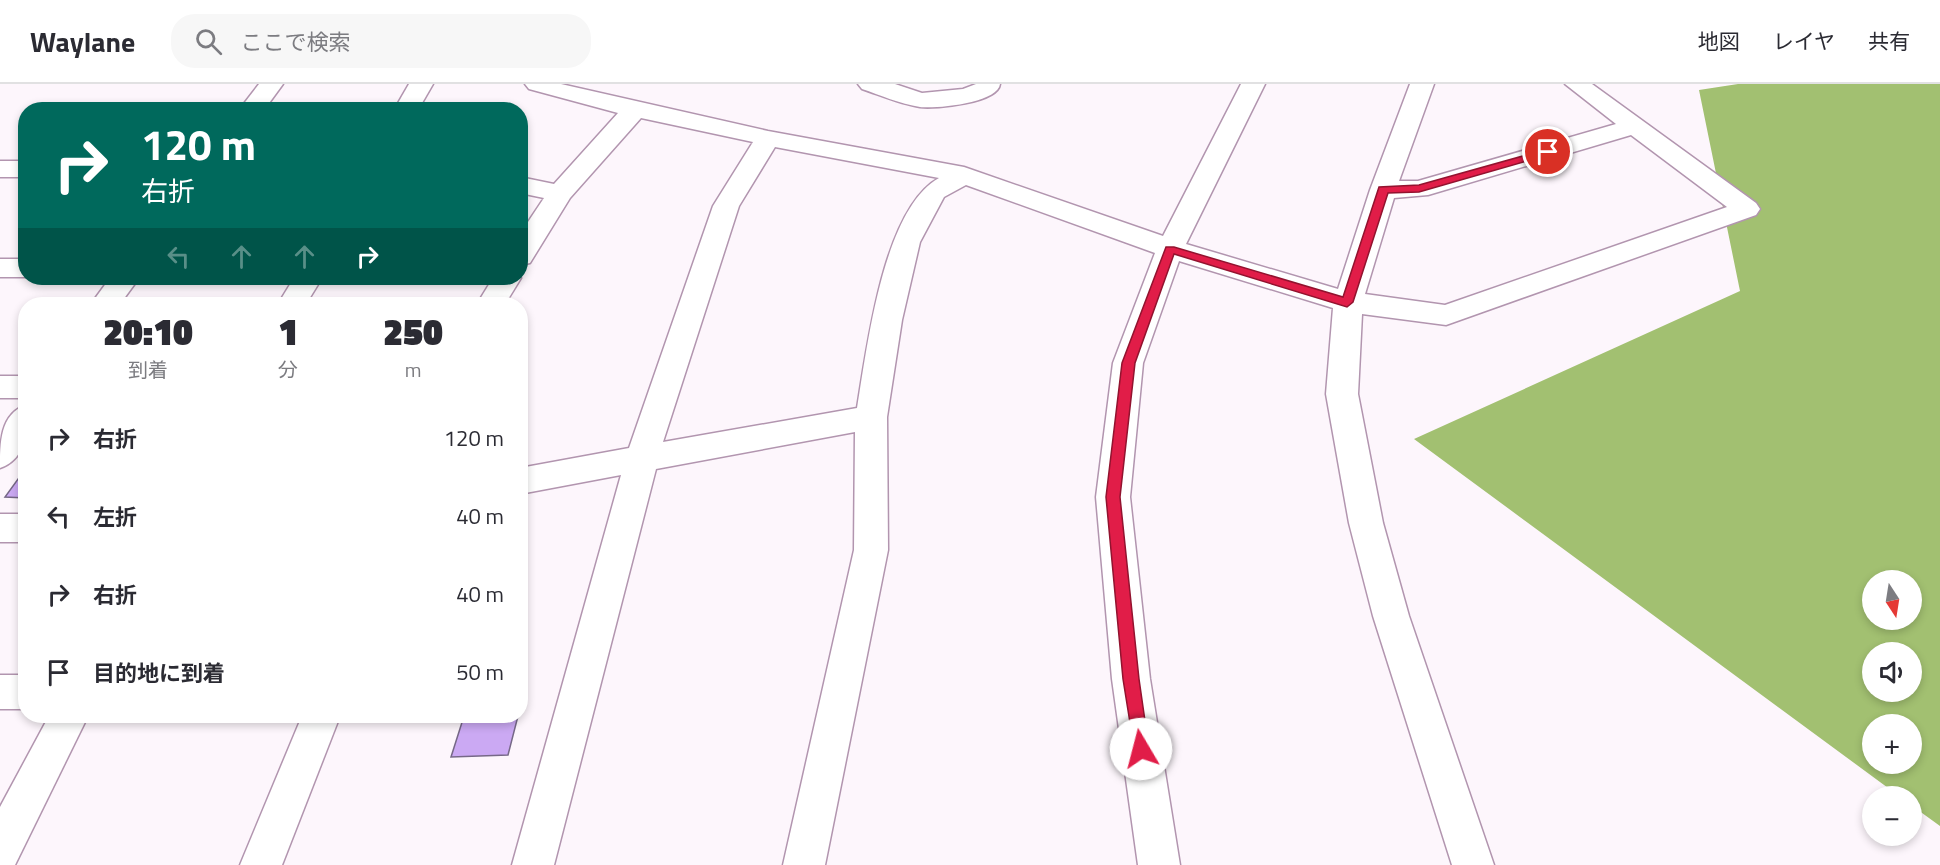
<!DOCTYPE html>
<html lang="ja">
<head>
<meta charset="utf-8">
<style>
	:root { --surface:#fff; --page:#f7f7f7; --text:#2b2b33; --muted:#7c7c81; --line:#e1e1e2 }
	body { margin:0; font-family:"Titillium Web","Noto Sans JP",sans-serif; background:var(--page); color:var(--text); height:100vh; display:flex; flex-direction:column; font-size:22px; white-space:nowrap }
	* { box-sizing:border-box; margin:0 }
	p { font-size:20px; color:var(--muted) }
	.icon { flex:none; width:33px; height:33px; fill:none; stroke:currentColor; stroke-width:2; stroke-linecap:round; stroke-linejoin:round }
	.map { position:relative; flex:1; overflow:hidden }
	.sheet { position:absolute; left:18px; top:213px; width:510px; height:426px; display:flex; flex-direction:column; background:var(--surface); border-radius:24px; box-shadow:0 3px 9px #0003 }
	.sheet>* { flex:none }
	.banner { position:absolute; left:18px; top:18px; width:510px; height:183px; border-radius:24px; box-shadow:0 3px 9px #0003; background:#00695c; color:#fff; overflow:hidden }
	.needle { width:39px; rotate:168deg }
	.buttons { position:absolute; left:1862px; top:486px; display:grid; gap:12px }
	.buttons a { display:grid; place-items:center; width:60px; height:60px; border-radius:50%; background:var(--surface); box-shadow:0 3px 9px #0003; font-size:30px }
	.pin { position:absolute; display:grid; place-items:center; width:51px; height:51px; color:#fff; margin:-26px; border:3px solid #fff; border-radius:50%; box-shadow:0 2px 6px #0007 }
	.me { position:absolute; width:66px; margin:-33px; rotate:352deg; stroke-linejoin:round; filter:drop-shadow(0 0 4px #0008) }
	.turn { display:flex; align-items:center; gap:21px; height:126px; padding:0 24px; font-size:27px }
	.turn .icon { width:78px; height:78px; stroke-width:2.5 }
	.turn b { display:block; font-size:42px; line-height:51px }
	.lanes { display:flex; align-items:center; height:57px; padding:0 24px; background:#0003; justify-content:center; gap:30px; direction:ltr }
	.lanes .off { opacity:.35 }
	.eta { display:flex; justify-content:space-evenly; align-items:center; height:102px; text-align:center }
	.eta b { font-size:36px; font-weight:800; line-height:42px }
	ul { padding:0; list-style:none }
	li { display:flex; align-items:center; gap:18px; height:78px; padding:0 24px }
	li div { flex:1 }
	li b { display:block; font-size:22px }
	li em { font-style:normal }
	header { display:flex; align-items:center; gap:36px; box-sizing:border-box; height:84px; padding:0 30px; background:var(--surface); border-bottom:2px solid var(--line) }
	header strong { font-size:28px }
	nav { display:flex; gap:33px; margin-inline-start:auto; font-size:21px }
	.search { width:420px; height:54px; background:var(--page); display:flex; align-items:center; gap:15px; box-sizing:border-box; padding:0 21px; border-radius:24px; color:var(--muted); font-size:22px }
	.map>svg:first-child { display:block }
	.forest { fill:#a2c071; fill-rule:evenodd }
	.building { fill:#cba9f3; stroke:#766887; stroke-width:1.5 }
	.lines { fill:none; stroke-linecap:round; stroke-linejoin:round }
	.minor-casing { stroke:#b295af; stroke-width:3 }
	.minor { fill:#fff; fill-rule:evenodd }
	.route { fill:#e11d48; stroke:#92132f; stroke-width:1.5 }
</style>
</head>
<body>
<header>
<strong>Waylane</strong>
<div class="search"><svg class="icon" aria-label="search" viewBox="0 0 24 24"><circle cx="10" cy="10" r="6"/><path d="M15 15l6 6"/></svg>ここで検索</div>
<nav><a>地図</a><a>レイヤ</a><a>共有</a></nav>
</header>
<div class="map">
<svg width="1940" height="781" viewBox="0 0 1940 781">
	<rect width="100%" height="100%" fill="#fdf6fc"/>
	<!-- forest -->
	<path class="forest" d="M1738 0H1940V742L1911 721V712H1899L1414 355 1740 207 1699 6ZM1872 496H1911V536H1872ZM1872 568H1911V608H1872ZM1872 640H1911V680H1872Z"/>
	<!-- building -->
	<g class="building">
		<polygon points="26,384 26,414 5,413"/>
		<polygon points="464,632 518,632 508,671 451,673"/>
	</g>
	<g class="lines">
		<defs>
			<g id="minor">
				<polygon points="259,0 283,0 264,26 239,26"/>
				<polygon points="409,0 433,0 418,26 394,26"/>
				<path d="M525 0H561L768 47 964 83 1163 152 1241 0H1265L1186 160 1338 205 1370 106 1410 0H1434L1399 97H1418L1616 40 1565 0H1592L1756 119 1760 125 1756 131 1446 241 1362 230 1358 310 1383 439 1409 532 1494 781H1452L1373 532 1349 439 1326 310 1333 224 1179 177 1143 279 1130 413 1150 595 1180 781H1138L1112 595 1096 413 1113 279 1155 169 966 101 944 113 920 158 902 236 887 333 888 466 825 781H783L854 466 855 348 656 385 554 781H512L621 391 520 410V384L629 364 713 122 753 58 641 34 570 114 530 179 520 181V150L544 114 520 109V93L554 100 618 29 529 5ZM1631 51 1727 123 1445 221 1365 210 1394 114 1428 111ZM775 63 939 94C883 125 867 264 857 324L663 358 739 122Z"/>
				<path d="M858 0H895L922 9 963 5 976 0H1000C998 19 936 25 920 23 900 20 880 11 862 5Z"/>
				<rect x="0" y="77" width="26" height="16"/>
				<rect x="0" y="175" width="26" height="18"/>
				<polygon points="520,193 521,194 505,220 477,220 493,194"/>
				<polygon points="110,194 139,194 120,220 91,220"/>
				<polygon points="294,194 322,194 306,220 278,220"/>
				<rect x="0" y="292" width="26" height="22"/>
				<path d="M26 321C26 346 28 374 0 384 0 359 0 330 26 321Z"/>
				<rect x="0" y="430" width="26" height="28"/>
				<rect x="0" y="591" width="26" height="34"/>
				<polygon points="49,632 88,632 15,781 0,781 0,723"/>
				<polygon points="302,632 340,632 282,781 240,781"/>
			</g>
		</defs>
		<!-- minor casing -->
		<use href="#minor" class="minor-casing"/>
		<!-- minor -->
		<use href="#minor" class="minor"/>
	</g>
	<!-- route -->
	<polygon class="route" points="1548,65 1551,66 1551,70 1419,108 1388,109 1353,218 1347,223 1174,170 1135,279 1120,413 1139,595 1149,665 1147,670 1141,673 1135,670 1123,595 1106,413 1122,279 1166,163 1174,163 1343,213 1379,103 1419,101"/>
</svg>
<div class="buttons">
<a><svg class="needle" viewBox="-14 -14 28 28"><path d="M0-13l5 13h-10z" fill="#e53935"/><path d="M0 13l5-13h-10z" fill="#7c7c81"/></svg></a>
<a><svg class="icon" aria-label="sound" viewBox="0 0 24 24"><path d="M4 9h4l5-4v14l-5-4H4zM17 9q2 3 0 6"/></svg></a>
<a>+</a>
<a>−</a>
</div>
<div class="pin" style="left:1548px;top:68px;background:#d93025"><svg class="icon" aria-label="arrive" viewBox="0 0 24 24"><path d="M6 21V4h12l-3 4 3 4H6"/></svg></div>
<svg class="me" style="left:1141px;top:665px" viewBox="-20 -20 40 40"><circle r="19" fill="#fff"/><path d="M0-13L10 11 0 6-10 11z" fill="#e11d48"/></svg>
<div class="banner">
<div class="turn"><svg class="icon" aria-label="right" viewBox="0 0 24 24"><path d="M7 20v-9h11M14 6l5 5-5 5"/></svg><div><b>120 m</b>右折</div></div>
<div class="lanes"><svg class="icon off" aria-label="left" viewBox="0 0 24 24"><path d="M17 20v-9H6M10 6l-5 5 5 5"/></svg><svg class="icon off" aria-label="ahead" viewBox="0 0 24 24"><path d="M12 20V5M6 11l6-6 6 6"/></svg><svg class="icon off" aria-label="ahead" viewBox="0 0 24 24"><path d="M12 20V5M6 11l6-6 6 6"/></svg><svg class="icon" aria-label="right" viewBox="0 0 24 24"><path d="M7 20v-9h11M14 6l5 5-5 5"/></svg></div>
</div>
<section class="sheet">
<div class="eta">
<div><b>20:10</b><p>到着</p></div>
<div><b>1</b><p>分</p></div>
<div><b>250</b><p>m</p></div>
</div>
<ul>
<li><svg class="icon" aria-label="right" viewBox="0 0 24 24"><path d="M7 20v-9h11M14 6l5 5-5 5"/></svg><div><b>右折</b></div><em>120 m</em></li>
<li><svg class="icon" aria-label="left" viewBox="0 0 24 24"><path d="M17 20v-9H6M10 6l-5 5 5 5"/></svg><div><b>左折</b></div><em>40 m</em></li>
<li><svg class="icon" aria-label="right" viewBox="0 0 24 24"><path d="M7 20v-9h11M14 6l5 5-5 5"/></svg><div><b>右折</b></div><em>40 m</em></li>
<li><svg class="icon" aria-label="arrive" viewBox="0 0 24 24"><path d="M6 21V4h12l-3 4 3 4H6"/></svg><div><b>目的地に到着</b></div><em>50 m</em></li>
</ul>
</section>
</div>
</body>
</html>
